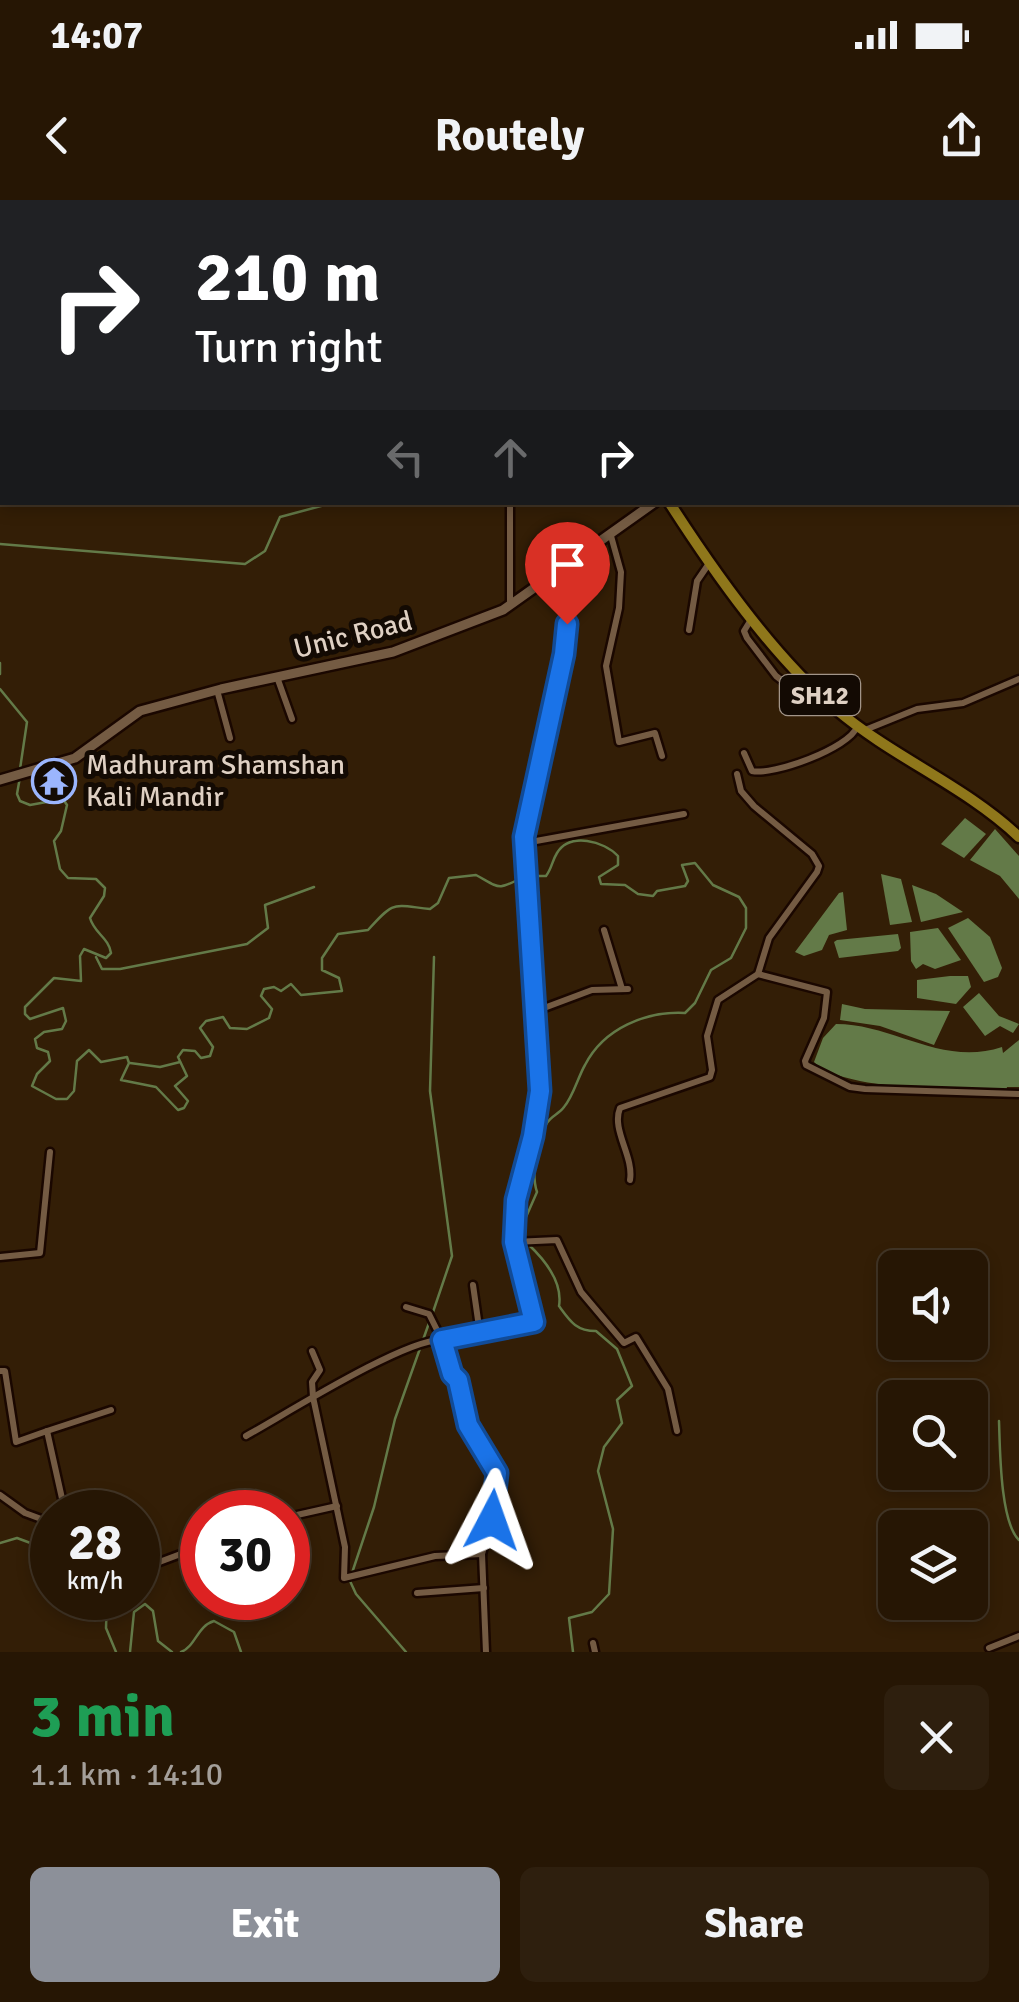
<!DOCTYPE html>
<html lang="en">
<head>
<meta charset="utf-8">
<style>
	:root { --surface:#261604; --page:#2e1f0e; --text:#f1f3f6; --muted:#a49f9a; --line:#423526; --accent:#8c9099 }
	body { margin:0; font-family:Signika,sans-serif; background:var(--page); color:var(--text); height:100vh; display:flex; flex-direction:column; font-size:38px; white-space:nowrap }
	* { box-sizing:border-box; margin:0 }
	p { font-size:32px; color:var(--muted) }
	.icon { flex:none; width:55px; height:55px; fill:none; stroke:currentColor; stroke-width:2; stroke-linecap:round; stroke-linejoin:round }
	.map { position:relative; height:1452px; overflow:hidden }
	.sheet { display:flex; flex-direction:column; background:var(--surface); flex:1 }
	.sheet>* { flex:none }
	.guide { position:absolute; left:0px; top:0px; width:1020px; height:305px; box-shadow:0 5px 15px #0003,0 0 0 2px var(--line); background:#202124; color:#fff; overflow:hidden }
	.tools { position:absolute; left:878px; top:1050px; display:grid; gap:20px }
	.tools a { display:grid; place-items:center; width:110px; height:110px; border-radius:15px; background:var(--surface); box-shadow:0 5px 15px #0003,0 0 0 2px var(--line); font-size:50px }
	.speed { position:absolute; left:30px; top:1290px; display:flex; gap:20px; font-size:50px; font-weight:700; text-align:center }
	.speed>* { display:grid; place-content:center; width:130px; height:130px; border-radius:50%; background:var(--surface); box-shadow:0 5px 15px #0003,0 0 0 2px var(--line); line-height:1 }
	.speed small { font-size:25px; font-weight:400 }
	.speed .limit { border:15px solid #d22; background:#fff; color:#111 }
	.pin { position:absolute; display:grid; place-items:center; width:85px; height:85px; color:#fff; margin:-102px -42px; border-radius:50% 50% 50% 0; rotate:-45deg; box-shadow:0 0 10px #0007 }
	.pin .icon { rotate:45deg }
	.me { position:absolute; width:110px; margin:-55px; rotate:4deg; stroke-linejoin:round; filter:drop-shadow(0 0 8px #0008) }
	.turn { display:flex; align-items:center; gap:35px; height:210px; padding:0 30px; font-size:45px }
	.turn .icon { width:130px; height:130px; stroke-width:2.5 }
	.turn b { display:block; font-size:70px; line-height:85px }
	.lanes { display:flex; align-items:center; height:95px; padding:0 30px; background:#0003; justify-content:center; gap:50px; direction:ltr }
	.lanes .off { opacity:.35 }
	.round { display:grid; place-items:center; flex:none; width:105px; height:105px; border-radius:15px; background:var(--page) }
	.head { display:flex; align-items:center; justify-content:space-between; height:170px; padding:0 30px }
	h1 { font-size:60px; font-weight:800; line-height:75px; color:#1e9e55 }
	.action { display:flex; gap:20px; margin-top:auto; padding:20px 30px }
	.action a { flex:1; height:115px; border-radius:15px; background:var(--accent); color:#fff; font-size:40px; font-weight:800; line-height:115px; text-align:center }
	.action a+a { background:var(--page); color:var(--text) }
	.status { display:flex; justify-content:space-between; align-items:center; height:70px; padding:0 50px; background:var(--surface); direction:ltr }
	.status svg { height:28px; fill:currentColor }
	header { display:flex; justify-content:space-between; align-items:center; height:130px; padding:0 30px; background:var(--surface); font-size:45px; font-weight:800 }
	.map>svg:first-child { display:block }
	.water { fill:#637a48 }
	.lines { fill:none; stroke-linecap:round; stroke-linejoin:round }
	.stream { stroke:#637a48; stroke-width:2.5 }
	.street-casing { stroke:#1a0700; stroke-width:11 }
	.secondary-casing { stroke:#1a0700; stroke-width:14 }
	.primary-casing { stroke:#1a0700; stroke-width:15 }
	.street { stroke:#745b43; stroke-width:6 }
	.secondary { stroke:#745b43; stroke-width:9 }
	.primary { stroke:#8f771b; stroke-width:10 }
	.route-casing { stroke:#114b97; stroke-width:25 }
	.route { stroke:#1a73e8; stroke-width:18 }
	.labels { text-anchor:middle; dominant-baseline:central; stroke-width:10; stroke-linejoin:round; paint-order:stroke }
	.shield { fill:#130a03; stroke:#a29589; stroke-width:2.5 }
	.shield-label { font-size:25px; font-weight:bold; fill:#dfd0c3 }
	.street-label { font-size:28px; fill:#dfd0c3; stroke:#130a03 }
	.poi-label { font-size:28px; fill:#dfd0c3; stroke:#130a03; text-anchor:start }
</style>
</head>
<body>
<div class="status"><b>14:07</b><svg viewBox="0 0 49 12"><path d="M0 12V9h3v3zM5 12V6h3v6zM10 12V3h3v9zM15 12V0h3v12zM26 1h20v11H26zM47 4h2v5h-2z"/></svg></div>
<header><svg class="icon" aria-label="back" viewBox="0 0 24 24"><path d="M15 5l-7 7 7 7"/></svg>Routely<svg class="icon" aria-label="share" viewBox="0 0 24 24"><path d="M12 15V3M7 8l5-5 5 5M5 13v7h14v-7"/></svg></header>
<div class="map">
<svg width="1019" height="1452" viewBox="0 0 1019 1452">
	<rect width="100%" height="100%" fill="#331e06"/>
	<!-- water -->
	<g class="water">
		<polygon points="965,618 986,634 964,658 941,644"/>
		<polygon points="995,629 1019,656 1019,699 1000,676 970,660"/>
		<polygon points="881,674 901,679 912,722 890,725"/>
		<polygon points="912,685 936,694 963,712 921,722"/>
		<polygon points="843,692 847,730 829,735 822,750 804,756 795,752 839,693"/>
		<polygon points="968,718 990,737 1002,768 998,777 984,782 948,728"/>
		<polygon points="938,728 961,760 935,769 923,764 916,769 911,761 910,732"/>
		<polygon points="898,734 901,748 898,751 839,758 834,742 837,740"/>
		<polygon points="950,776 968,776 971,787 956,804 917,798 917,780"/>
		<polygon points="979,793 999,816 1019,824 1013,833 1000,826 985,836 963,807"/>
		<polygon points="842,804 865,809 950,811 934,845 880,826 840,820"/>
		<path d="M836 824C894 824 942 867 1002 847L1003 853 1019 840V887H1007L1006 892C966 891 838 890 814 862L823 838Z"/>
	</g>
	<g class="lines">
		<!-- stream -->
		<g class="stream">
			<polyline points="534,0 536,2"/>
			<polyline points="704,2 706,0"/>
			<polyline points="0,344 245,364 265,351 280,317 336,302"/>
			<polyline points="0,463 0,474"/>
			<polyline points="0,489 27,522 20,569"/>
			<path d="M20 577 17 594 20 601 30 605 63 599 67 605 61 631 54 641 60 669 68 678 96 679 105 688 104 696 90 718C94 733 109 738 111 753L106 758 84 749 80 756 81 781 54 778 25 807V814L30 819 63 808 66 821 62 829 44 832 35 839 37 848 48 852 50 861 37 874 32 886 56 899H67L74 891 77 861 89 850 101 862 127 857 129 863 121 880 156 887 178 910 184 908 188 901 175 886 187 876 178 857 183 850 195 851 201 858 210 856 213 847 200 828 206 821 223 817 230 828 247 829 269 818 272 809 261 796 264 789 274 787 281 791 291 784 301 795 342 791 339 778 322 770V758L338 734 368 730C395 700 392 705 430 709L438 703 449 678 476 675C500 688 497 691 523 677"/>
			<polyline points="96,757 102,769 120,769 247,744 268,728 265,705 314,687"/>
			<polyline points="130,863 160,867 180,862"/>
			<path d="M523 1038 519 1033 537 992C531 974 536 939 547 923 551 916 559 914 564 907 573 897 578 877 585 865 604 828 646 811 685 813L695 803 711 770 731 758 746 728V708L739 697 713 685 695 663 682 665 688 681 685 686 657 691 653 696 638 694 625 685 601 684 599 677 618 665V656C604 641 570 632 557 653 552 661 552 668 546 676H531"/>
			<path d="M528 1044C545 1060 563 1082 559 1106 570 1121 576 1131 596 1131L617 1149 632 1186 617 1200 622 1223 604 1247 598 1271 613 1329 609 1394 592 1412 569 1418 573 1452"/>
			<polyline points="432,1115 452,1056 430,891 434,757"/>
			<path d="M999 1221C1000 1248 1000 1322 1019 1340"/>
			<polyline points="0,1343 17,1338 52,1351"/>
			<polyline points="352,1373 374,1307 395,1219 429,1123"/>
			<polyline points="350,1381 356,1394 406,1452"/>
			<polyline points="107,1398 106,1428 116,1452"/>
			<polyline points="130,1452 134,1412 145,1404 153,1411 158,1441 172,1452"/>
			<path d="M181 1452C196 1446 197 1426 214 1421L234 1432 241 1452"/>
		</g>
		<defs>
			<g id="street">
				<polyline points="718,0 718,2"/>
				<polyline points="648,2 653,0"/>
				<polyline points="1018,291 1019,292"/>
				<polyline points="510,302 510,404"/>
				<polyline points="611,336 621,372 619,408 606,466 619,542 655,533 662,556"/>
				<polyline points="752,418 744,431 747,438 776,476 815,506 823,497"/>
				<polyline points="689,430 697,381 710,362"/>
				<polyline points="277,477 292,519"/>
				<polyline points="217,490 230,538"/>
				<polyline points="865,530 917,509 963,503 1019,479"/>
				<path d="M744 553 752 571C773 576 849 548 857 527"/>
				<polyline points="525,643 684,614"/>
				<polyline points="604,730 622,789"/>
				<polyline points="758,774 827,792 824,818 805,861 806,865 850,887 865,889 1019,894"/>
				<polyline points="536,811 592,790 628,789"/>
				<path d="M630 980C634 956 611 930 620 908L710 877 712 870 707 836 718 800 758 774 769 738 817 672 819 666 812 654 754 606 741 591 737 574"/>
				<polyline points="514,1042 557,1040 581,1092 624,1143 636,1137 668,1189 677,1231"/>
				<polyline points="0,1057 40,1053 50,952"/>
				<polyline points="473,1085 480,1134"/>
				<polyline points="312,1151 320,1170 312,1182 313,1197 345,1347 344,1378 435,1356 482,1354"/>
				<polyline points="0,1171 5,1171 16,1242 47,1231 65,1312"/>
				<polyline points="47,1231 111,1210"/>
				<path d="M246 1236C284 1215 406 1138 442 1140L429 1114 406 1107"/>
				<polyline points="497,1274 516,1351"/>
				<polyline points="0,1295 25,1313 52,1323"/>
				<polyline points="288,1317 337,1306"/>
				<polyline points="138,1370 202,1346"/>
				<polyline points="417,1393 484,1388"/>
				<polyline points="593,1443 595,1452"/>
				<polyline points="989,1448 1019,1436"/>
				<polyline points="486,1452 482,1354 492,1320 497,1273 468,1225 458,1180 452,1174 442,1140 534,1122 514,1042 516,1000 533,936 539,891 525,637 564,454 571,362"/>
			</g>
			<g id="secondary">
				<polyline points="659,0 659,2"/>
				<polyline points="1018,235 1019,235"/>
				<polyline points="0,580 75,558 140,511 221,489 393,452 503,410 655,302"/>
			</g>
			<g id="primary">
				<polyline points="447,0 449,2"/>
				<path d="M669 302C714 372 774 458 837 510 894 558 965 586 1019 637"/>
			</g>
		</defs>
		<!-- street casing -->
		<use href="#street" class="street-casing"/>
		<!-- secondary casing -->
		<use href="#secondary" class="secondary-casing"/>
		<!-- primary casing -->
		<use href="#primary" class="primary-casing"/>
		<!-- street -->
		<use href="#street" class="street"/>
		<!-- secondary -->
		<use href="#secondary" class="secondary"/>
		<!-- primary -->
		<use href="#primary" class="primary"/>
	</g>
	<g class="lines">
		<defs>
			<polyline id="route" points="492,1320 497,1273 468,1225 458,1180 452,1174 442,1140 534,1122 514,1042 516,1000 533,936 540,891 524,637 564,454 567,424"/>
		</defs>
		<!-- route casing -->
		<use href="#route" class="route-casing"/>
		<!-- route -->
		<use href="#route" class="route"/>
	</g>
	<!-- icons -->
	<defs>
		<symbol id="temple-ring" viewBox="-11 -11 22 22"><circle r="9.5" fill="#130a03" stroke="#9bb5fd" stroke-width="1.5"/><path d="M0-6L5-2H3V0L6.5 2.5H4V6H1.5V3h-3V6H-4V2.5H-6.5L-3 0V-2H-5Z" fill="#9bb5fd"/></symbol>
	</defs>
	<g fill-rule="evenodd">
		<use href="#temple-ring" x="29" y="556" width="50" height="50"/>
	</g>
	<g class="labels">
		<!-- shield labels -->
		<rect class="shield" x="780" y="475" width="80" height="40" rx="8"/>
		<g class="shield-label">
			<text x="820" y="495">SH12</text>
		</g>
		<!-- street labels -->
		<g class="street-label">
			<text transform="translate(353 435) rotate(-14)">Unic Road</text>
		</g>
		<!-- poi labels -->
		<g class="poi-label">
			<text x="86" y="565">Madhuram Shamshan<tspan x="86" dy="32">Kali Mandir</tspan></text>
		</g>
	</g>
</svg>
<div class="tools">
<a><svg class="icon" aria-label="sound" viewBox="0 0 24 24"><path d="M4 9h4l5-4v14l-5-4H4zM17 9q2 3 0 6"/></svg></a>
<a><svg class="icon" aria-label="search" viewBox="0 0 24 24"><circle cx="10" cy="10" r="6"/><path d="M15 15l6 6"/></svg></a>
<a><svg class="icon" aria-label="layers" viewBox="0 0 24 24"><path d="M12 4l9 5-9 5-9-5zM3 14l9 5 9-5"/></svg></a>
</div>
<div class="speed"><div>28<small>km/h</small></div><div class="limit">30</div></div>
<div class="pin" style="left:567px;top:424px;background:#d93025"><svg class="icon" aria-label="arrive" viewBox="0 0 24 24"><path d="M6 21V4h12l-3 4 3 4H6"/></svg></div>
<svg class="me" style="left:492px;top:1320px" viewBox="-20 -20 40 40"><path d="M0-17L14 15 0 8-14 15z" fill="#1a73e8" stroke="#fff" stroke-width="4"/></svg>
<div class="guide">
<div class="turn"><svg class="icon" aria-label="right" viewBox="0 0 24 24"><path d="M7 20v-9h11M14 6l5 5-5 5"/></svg><div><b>210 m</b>Turn right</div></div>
<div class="lanes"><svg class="icon off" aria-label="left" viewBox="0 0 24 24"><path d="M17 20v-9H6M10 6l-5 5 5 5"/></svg><svg class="icon off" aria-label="ahead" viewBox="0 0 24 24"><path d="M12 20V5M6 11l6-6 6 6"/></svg><svg class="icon" aria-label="right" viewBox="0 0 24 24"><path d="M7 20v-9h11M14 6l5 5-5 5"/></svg></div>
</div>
</div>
<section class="sheet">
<div class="head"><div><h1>3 min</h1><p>1.1 km · 14:10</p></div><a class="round"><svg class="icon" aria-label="close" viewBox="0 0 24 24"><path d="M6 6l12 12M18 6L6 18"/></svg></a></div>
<div class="action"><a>Exit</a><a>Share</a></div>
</section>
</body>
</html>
